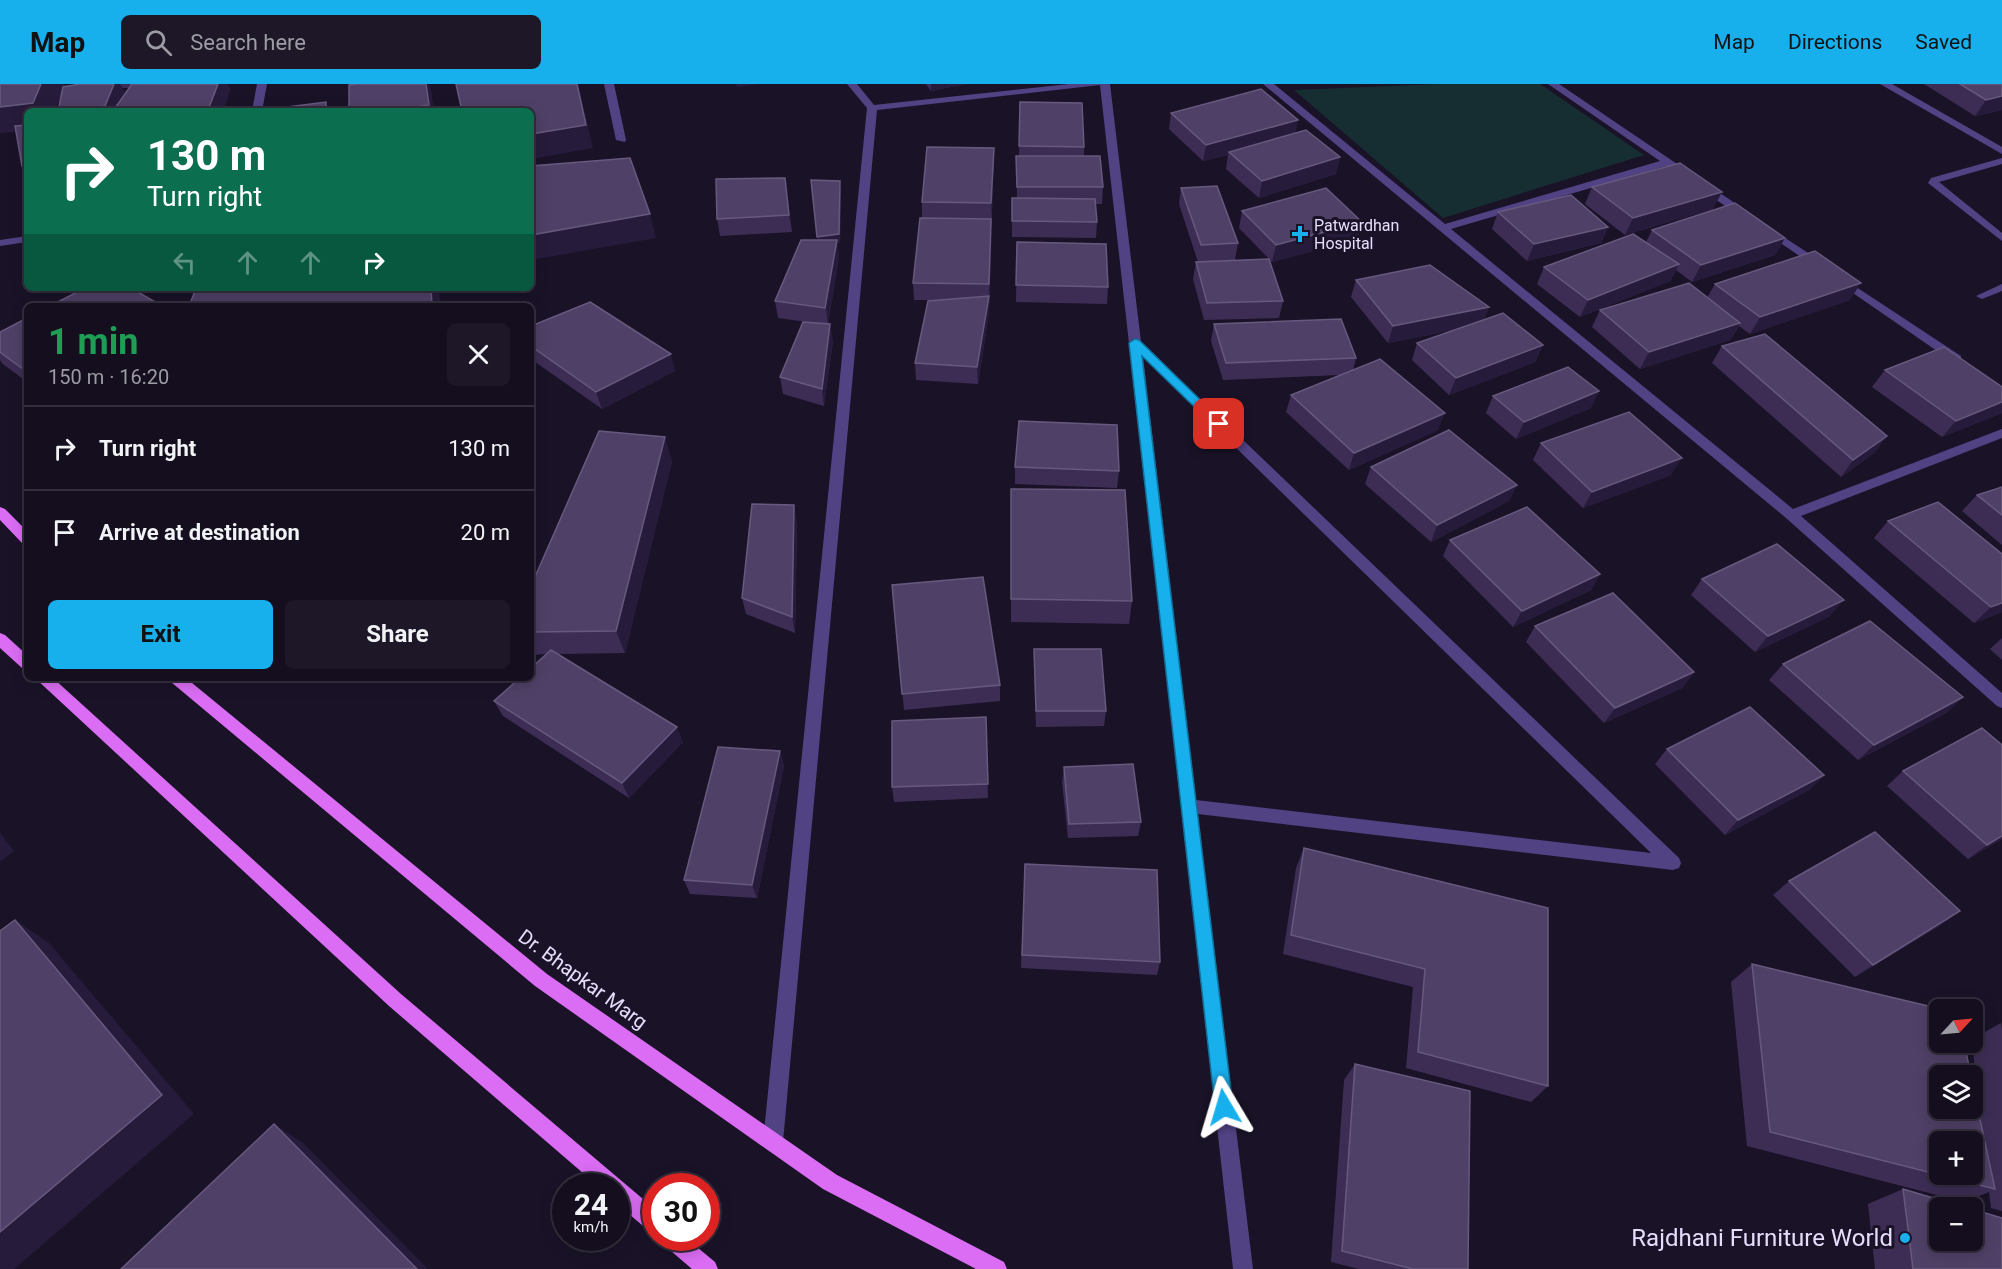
<!DOCTYPE html>
<html lang="en">
<head>
<meta charset="utf-8">
<style>
	:root { --surface:#140e1e; --page:#1d1727; --text:#f1f3f6; --muted:#9d9ca4; --line:#332e3c; --accent:#18afed }
	body { margin:0; font-family:Roboto,sans-serif; background:var(--page); color:var(--text); height:100vh; display:flex; flex-direction:column; font-size:22px; white-space:nowrap }
	* { box-sizing:border-box; margin:0 }
	p { font-size:20px; color:var(--muted) }
	.icon { flex:none; width:33px; height:33px; fill:none; stroke:currentColor; stroke-width:2; stroke-linecap:round; stroke-linejoin:round }
	.map { position:relative; flex:1; overflow:hidden }
	.sheet { position:absolute; left:24px; top:219px; width:510px; height:378px; display:flex; flex-direction:column; background:var(--surface); border-radius:9px; box-shadow:0 3px 15px #0003,0 0 0 2px var(--line) }
	.sheet>* { flex:none }
	.banner { position:absolute; left:24px; top:24px; width:510px; height:183px; border-radius:9px; box-shadow:0 3px 15px #0003,0 0 0 2px var(--line); background:#0b6e4f; color:#fff; overflow:hidden }
	.needle { width:39px; rotate:64deg }
	.tools { position:absolute; left:1929px; top:915px; display:grid; gap:12px }
	.tools a { display:grid; place-items:center; width:54px; height:54px; border-radius:9px; background:var(--surface); box-shadow:0 3px 15px #0003,0 0 0 2px var(--line); font-size:30px }
	.speed { position:absolute; left:552px; top:1089px; display:flex; gap:12px; font-size:30px; font-weight:700; text-align:center }
	.speed>* { display:grid; place-content:center; width:78px; height:78px; border-radius:50%; background:var(--surface); box-shadow:0 3px 15px #0003,0 0 0 2px var(--line); line-height:1 }
	.speed small { font-size:15px; font-weight:400 }
	.speed .limit { border:9px solid #d22; background:#fff; color:#111 }
	.pin { position:absolute; display:grid; place-items:center; width:51px; height:51px; color:#fff; margin:-26px; border-radius:12px; box-shadow:0 3px 9px #0006 }
	.me { position:absolute; width:66px; margin:-33px; rotate:353deg; stroke-linejoin:round; filter:drop-shadow(0 0 4px #0008) }
	.turn { display:flex; align-items:center; gap:21px; height:126px; padding:0 24px; font-size:27px }
	.turn .icon { width:78px; height:78px; stroke-width:2.5 }
	.turn b { display:block; font-size:42px; line-height:51px }
	.lanes { display:flex; align-items:center; height:57px; padding:0 24px; background:#0003; justify-content:center; gap:30px; direction:ltr }
	.lanes .off { opacity:.35 }
	.round { display:grid; place-items:center; flex:none; width:63px; height:63px; border-radius:9px; background:var(--page) }
	.headline { display:flex; align-items:center; justify-content:space-between; height:102px; padding:0 24px }
	h1 { font-size:36px; font-weight:700; line-height:45px; color:#1e9e55 }
	.button { display:flex; gap:12px; margin-top:auto; padding:12px 24px }
	.button a { flex:1; height:69px; border-radius:9px; background:var(--accent); color:#111; font-size:24px; font-weight:700; line-height:69px; text-align:center }
	.button a+a { background:var(--page); color:var(--text) }
	ul { padding:0; list-style:none }
	li { display:flex; align-items:center; gap:18px; height:84px; padding:0 24px; border-top:2px solid var(--line) }
	li div { flex:1 }
	li b { display:block; font-size:22px }
	li em { font-style:normal }
	header { display:flex; align-items:center; gap:36px; box-sizing:border-box; height:84px; padding:0 30px; background:var(--accent); color:#111 }
	header strong { font-size:28px }
	nav { display:flex; gap:33px; margin-inline-start:auto; font-size:21px }
	.search { width:420px; height:54px; background:var(--page); display:flex; align-items:center; gap:15px; box-sizing:border-box; padding:0 21px; border-radius:9px; color:var(--muted); font-size:22px }
	.map>svg:first-child { display:block }
	.green { fill:#162e32 }
	.lines { fill:none; stroke-linecap:round; stroke-linejoin:round }
	.minor { fill:#514284; fill-rule:evenodd }
	.major { fill:#da6df3; fill-rule:evenodd }
	.wall { fill:#3d2d55; fill-rule:evenodd }
	.shaded-wall { fill:#271b3b }
	.building { fill:#4f4067; stroke:#67597e; stroke-width:1.5; fill-rule:evenodd }
	.route { fill:#18afed; stroke:#10729a; stroke-width:1.5 }
	.poi-dot { fill:#18afed; stroke:#1a1328; stroke-width:2 }
	.labels { text-anchor:middle; dominant-baseline:central; stroke-width:6; stroke-linejoin:round; paint-order:stroke }
	.far-poi-label { font-size:16px; fill:#e6ddfc; stroke:#1a1328; text-anchor:start }
	.street-label { font-size:20px; fill:#e6ddfc; stroke:#1a1328 }
	.near-poi-label { font-size:24px; fill:#e6ddfc; stroke:#1a1328; text-anchor:end }
</style>
</head>
<body>
<header>
<strong>Map</strong>
<div class="search"><svg class="icon" aria-label="search" viewBox="0 0 24 24"><circle cx="10" cy="10" r="6"/><path d="M15 15l6 6"/></svg>Search here</div>
<nav><a>Map</a><a>Directions</a><a>Saved</a></nav>
</header>
<div class="map">
<svg width="2002" height="1185" viewBox="0 0 2002 1185">
	<rect width="100%" height="100%" fill="#1a1328"/>
	<!-- green -->
	<polygon class="green" points="1440,0 1540,0 1644,71 1443,134 1294,6"/>
	<g class="lines">
		<!-- minor -->
		<g class="minor">
			<polygon points="257,0 267,0 262,27 252,27"/>
			<polygon points="604,0 614,0 626,56 625,58 616,56"/>
			<path d="M847 0H857L874 21 1069 0H1110L1141 258 1679 774 1681 779 1679 784 1673 786 1198 730 1253 1185H1233L1100 1 877 26 783 1058 780 1065 773 1068 766 1065 763 1058 867 24ZM1143 273 1651 769 1196 716Z"/>
			<polygon points="1263,0 1274,0 1445,140 1660,77 1548,0 1559,0 1751,130 1751,134 1743,134 1666,82 1451,145 1793,425 2002,345 2002,354 1801,432 2002,609 2002,624 1997,622 1786,434"/>
			<polygon points="1880,0 1892,0 2002,63 2002,70"/>
			<polygon points="2002,74 2002,80 1939,98 2002,149 2002,157 1928,99 1931,94"/>
			<polygon points="1767,142 1825,180 1825,184 1817,184 1763,147 1762,145"/>
			<polygon points="27,152 27,158 0,162 0,156"/>
			<polygon points="1841,193 1961,272 1961,278 1953,278 1837,198 1835,196"/>
			<polygon points="2002,200 2002,207 1982,215 1976,212"/>
		</g>
		<!-- major -->
		<g class="major">
			<polygon points="0,423 5,425 27,447 27,460 22,459 0,436"/>
			<polygon points="0,549 5,551 27,571 27,586 22,584 0,564"/>
			<polygon points="35,594 53,594 401,910 656,1126 656,1150 649,1147 616,1119 616,1102 598,1102 389,922"/>
			<polygon points="168,594 186,594 547,890 837,1091 1004,1178 1007,1185 976,1185 823,1105 535,902 171,598"/>
			<polygon points="661,1154 686,1154 715,1178 718,1185 692,1185 664,1161"/>
		</g>
	</g>
	<!-- wall -->
	<g class="wall">
		<path d="M0 0 65 1 64 3 80 0H227L230 6 223 27 63 5 54 27H27V90L22 82 16 47 0 49ZM122 4H129L125 9Z"/>
		<polygon points="926,0 966,0 931,7"/>
		<polygon points="1924,0 2002,0 2002,26 1975,32"/>
		<polygon points="1020,18 1084,63 1084,72 1103,103 1102,120 1095,120 1097,138 1096,154 1012,153 1012,114 1017,114 1016,72 1019,72"/>
		<polygon points="1171,29 1296,49 1340,73 1336,90 1259,114 1226,85 1228,71 1203,77 1169,45"/>
		<polygon points="994,64 989,229 978,300 916,296 915,279 936,216 914,216 913,199 922,134 922,118"/>
		<polygon points="785,94 792,148 720,152 717,135"/>
		<polygon points="1592,103 1713,125 1625,151 1585,120"/>
		<polygon points="1181,104 1238,159 1235,176 1283,217 1279,234 1204,236 1193,195 1196,178 1198,178 1179,120"/>
		<polygon points="841,106 840,159 837,159 839,173 828,240 833,257 824,322 783,310 780,293 807,238 778,234 775,217 818,156"/>
		<polygon points="1242,127 1362,138 1358,155 1272,178 1239,144"/>
		<polygon points="1498,128 1608,143 1601,159 1527,177 1492,145"/>
		<polygon points="1652,146 1785,154 1775,171 1692,198 1676,186 1670,197 1580,233 1537,200 1544,183 1646,158"/>
		<polygon points="1017,158 1108,203 1107,220 1016,218"/>
		<polygon points="1356,196 1489,223 1484,235 1543,261 1535,278 1449,311 1412,276 1417,259 1458,245 1388,259 1351,213"/>
		<polygon points="1715,200 1850,216 1750,250 1739,242 1730,256 1640,285 1592,243 1600,226 1707,214"/>
		<polygon points="27,234 27,298 3,280 0,276 0,248"/>
		<polygon points="1214,240 1356,274 1353,286 1438,346 1349,386 1286,328 1291,311 1339,291 1223,296 1211,257"/>
		<polygon points="531,242 675,287 602,325 531,275"/>
		<polygon points="1722,262 1887,352 1874,369 1841,393 1712,279"/>
		<polygon points="1885,286 2002,303 2002,329 1942,353 1872,303"/>
		<polygon points="1493,312 1591,324 1516,355 1486,329"/>
		<polygon points="1541,359 1671,391 1583,424 1533,376"/>
		<polygon points="672,377 625,569 558,570 683,658 629,714 503,632 494,617 546,570 531,571 531,502"/>
		<polygon points="1015,383 1119,387 1117,404 1015,400"/>
		<polygon points="1371,383 1517,401 1509,417 1431,458 1365,400"/>
		<polygon points="2002,403 2002,461 1962,427 1977,411"/>
		<polygon points="1011,405 1132,517 1129,540 1011,538"/>
		<polygon points="1888,437 2002,470 2002,528 1974,539 1874,454"/>
		<polygon points="797,438 795,549 746,530 742,514"/>
		<polygon points="1450,456 1600,490 1591,506 1513,543 1443,472"/>
		<polygon points="1702,495 1830,532 1755,568 1691,511"/>
		<polygon points="892,501 1000,601 1000,617 904,626"/>
		<polygon points="1535,542 1694,588 1682,604 1604,639 1526,558"/>
		<polygon points="2002,554 2002,576 1990,565"/>
		<polygon points="1034,565 1106,627 1104,642 1036,643 1034,581"/>
		<polygon points="1783,580 1963,613 1946,629 1858,676 1769,596"/>
		<polygon points="986,633 988,714 894,718 892,703"/>
		<polygon points="2002,661 2002,755 1968,775 1887,702 1903,687"/>
		<polygon points="1667,665 1824,691 1809,706 1725,751 1655,680"/>
		<polygon points="780,667 784,682 757,814 690,810 684,796"/>
		<polygon points="1064,683 1141,738 1138,752 1068,754 1062,698"/>
		<polygon points="1304,764 1548,1002 1531,1018 1406,984 1413,903 1283,870 1296,784"/>
		<polygon points="1025,780 1160,878 1157,891 1021,884"/>
		<polygon points="1789,797 1941,841 1855,893 1773,811"/>
		<polygon points="1752,880 1981,1039 1972,958 1972,955 2001,939 2002,946 2002,1127 1991,1124 1989,1108 1964,1118 1747,1062 1731,898"/>
		<polygon points="1355,980 1468,1185 1359,1185 1331,1178 1344,996"/>
		<polygon points="1903,1105 2002,1185 1875,1185 1868,1120"/>
	</g>
	<!-- shaded-wall -->
	<g class="shaded-wall">
		<polygon points="41,0 64,0 65,1 54,27 27,27 27,45 0,49 0,23"/>
		<polygon points="114,0 120,0 126,10 119,27 70,27"/>
		<polygon points="218,0 227,0 230,6 223,27 205,27"/>
		<polygon points="426,0 429,0 431,5 434,27 395,27"/>
		<polygon points="577,0 578,0 593,64 531,75 531,50"/>
		<polygon points="736,0 758,0 737,3"/>
		<polygon points="931,0 966,0 931,7"/>
		<polygon points="2002,12 2002,26 1975,32 1986,16"/>
		<polygon points="326,18 330,27 326,27"/>
		<polygon points="1298,36 1295,53 1229,68 1228,71 1203,77 1206,61"/>
		<polygon points="994,64 994,81 991,136 991,119"/>
		<polygon points="1340,73 1336,90 1259,114 1262,97"/>
		<polygon points="27,81 27,90 22,82"/>
		<polygon points="785,94 787,111 792,148 789,131"/>
		<polygon points="840,97 841,106 840,159 837,159 839,173 828,241 817,153"/>
		<polygon points="1722,108 1713,125 1625,151 1633,134"/>
		<polygon points="650,130 656,154 531,176 531,151"/>
		<polygon points="991,135 992,152 989,217 989,200"/>
		<polygon points="1362,138 1358,155 1272,178 1276,161"/>
		<polygon points="1608,143 1601,159 1527,177 1534,160"/>
		<polygon points="1785,154 1775,171 1692,198 1701,181"/>
		<polygon points="1679,180 1670,197 1580,233 1588,216"/>
		<polygon points="1861,199 1850,216 1750,250 1760,233"/>
		<polygon points="431,204 439,204 441,222 431,222"/>
		<polygon points="989,212 989,229 978,300 977,283"/>
		<polygon points="1489,223 1483,240 1388,259 1393,242"/>
		<polygon points="1740,239 1730,256 1640,285 1649,268"/>
		<polygon points="830,240 833,257 824,322 822,305"/>
		<polygon points="1543,261 1535,278 1449,311 1456,294"/>
		<polygon points="671,270 675,287 602,325 596,308"/>
		<polygon points="1599,307 1591,324 1516,355 1524,338"/>
		<polygon points="2002,318 2002,329 1942,353 1956,337"/>
		<polygon points="1445,329 1438,346 1349,386 1354,369"/>
		<polygon points="1887,352 1874,369 1841,393 1853,376"/>
		<polygon points="665,353 672,377 625,569 616,547"/>
		<polygon points="1682,374 1671,391 1583,424 1592,408"/>
		<polygon points="1517,401 1509,417 1431,458 1437,441"/>
		<polygon points="794,421 797,438 795,549 792,533"/>
		<polygon points="1600,490 1591,506 1513,543 1522,527"/>
		<polygon points="1844,516 1830,532 1755,568 1768,552"/>
		<polygon points="2002,519 2002,528 1974,539 1991,523"/>
		<polygon points="1694,588 1682,604 1604,639 1615,624"/>
		<polygon points="1963,613 1946,629 1858,676 1874,661"/>
		<polygon points="677,643 683,658 629,714 622,699"/>
		<polygon points="780,667 784,682 757,814 752,801"/>
		<polygon points="1824,691 1809,706 1725,751 1738,736"/>
		<polygon points="0,749 14,767 0,778"/>
		<polygon points="2002,752 2002,755 1968,775 1987,761"/>
		<polygon points="1960,827 1941,841 1855,893 1873,881"/>
		<polygon points="15,836 49,859 194,1030 14,1185 0,1185 0,1148"/>
		<polygon points="274,1040 302,1058 428,1185 417,1185"/>
	</g>
	<!-- building -->
	<g class="building">
		<polygon points="0,0 41,0 33,19 0,23"/>
		<polygon points="80,0 114,0 105,22 70,27 58,27 63,3"/>
		<polygon points="132,0 218,0 208,26 113,27"/>
		<polygon points="356,0 426,0 429,21 395,27 349,27 349,1"/>
		<polygon points="456,0 577,0 586,41 531,50 531,27 462,27"/>
		<polygon points="1960,0 2002,0 2002,12 1986,16"/>
		<polygon points="1261,5 1298,36 1206,61 1171,29"/>
		<polygon points="326,18 326,27 272,27 272,25"/>
		<polygon points="1020,18 1082,19 1084,63 1019,62"/>
		<polygon points="27,41 27,81 22,82 15,42"/>
		<polygon points="1306,46 1340,73 1262,97 1229,68"/>
		<polygon points="927,63 994,64 991,119 922,118"/>
		<polygon points="1016,72 1100,72 1103,103 1017,103"/>
		<polygon points="630,74 650,130 531,151 531,82"/>
		<polygon points="1680,79 1722,108 1633,134 1592,103"/>
		<polygon points="785,94 789,131 717,135 716,95"/>
		<polygon points="811,96 840,97 839,150 817,153"/>
		<polygon points="1217,102 1238,159 1201,161 1181,104"/>
		<polygon points="1326,104 1362,138 1276,161 1242,127"/>
		<polygon points="1571,111 1608,143 1534,160 1498,128"/>
		<polygon points="1012,114 1095,115 1097,138 1012,137"/>
		<polygon points="1735,119 1785,154 1701,181 1652,146"/>
		<polygon points="920,134 991,135 989,200 913,199"/>
		<polygon points="1633,150 1679,180 1588,216 1544,183"/>
		<polygon points="801,156 837,156 825,224 775,217"/>
		<polygon points="1017,158 1106,160 1108,203 1016,201"/>
		<polygon points="1815,167 1861,199 1760,233 1715,200"/>
		<polygon points="1269,175 1283,217 1207,219 1196,178"/>
		<polygon points="1430,181 1489,223 1393,242 1356,196"/>
		<polygon points="1689,199 1740,239 1649,268 1600,226"/>
		<polygon points="85,204 131,204 162,222 50,222"/>
		<polygon points="217,204 431,204 432,222 189,222 195,207"/>
		<polygon points="989,212 977,283 915,279 928,217"/>
		<polygon points="590,218 671,270 596,308 531,262 531,242"/>
		<polygon points="1503,229 1543,261 1456,294 1417,259"/>
		<polygon points="27,234 27,288 0,268 0,248"/>
		<polygon points="1341,235 1356,274 1226,279 1214,240"/>
		<polygon points="803,238 830,240 822,305 780,293"/>
		<polygon points="1765,250 1887,352 1853,376 1722,262"/>
		<polygon points="1944,263 2002,303 2002,318 1956,337 1885,286"/>
		<polygon points="1380,275 1445,329 1354,369 1291,311"/>
		<polygon points="1568,283 1599,307 1524,338 1493,312"/>
		<polygon points="1629,328 1682,374 1592,408 1541,359"/>
		<polygon points="1019,337 1117,341 1119,387 1015,383"/>
		<polygon points="1449,346 1517,401 1437,441 1371,383"/>
		<polygon points="599,347 665,353 616,547 531,548 531,502"/>
		<polygon points="2002,403 2002,431 1977,411"/>
		<polygon points="1011,405 1125,406 1132,517 1011,515"/>
		<polygon points="1938,418 2002,470 2002,519 1991,523 1888,437"/>
		<polygon points="752,420 794,421 792,533 742,514"/>
		<polygon points="1527,423 1600,490 1522,527 1450,456"/>
		<polygon points="1777,460 1844,516 1768,552 1702,495"/>
		<polygon points="983,493 1000,601 902,610 892,501"/>
		<polygon points="1613,509 1694,588 1615,624 1535,542"/>
		<polygon points="1870,537 1963,613 1874,661 1783,580"/>
		<polygon points="1034,565 1101,565 1106,627 1036,627"/>
		<polygon points="551,566 677,643 622,699 494,617 520,594 531,594 531,584"/>
		<polygon points="1750,623 1824,691 1738,736 1667,665"/>
		<polygon points="986,633 988,700 892,703 892,637"/>
		<polygon points="1982,644 2002,661 2002,752 1987,761 1903,687"/>
		<polygon points="718,663 780,667 752,801 684,796"/>
		<polygon points="1133,680 1141,738 1069,740 1064,683"/>
		<polygon points="1875,748 1960,827 1873,881 1789,797"/>
		<polygon points="1304,764 1548,824 1548,1002 1418,968 1425,885 1291,851"/>
		<polygon points="1025,780 1157,786 1160,878 1022,871"/>
		<polygon points="15,836 162,1011 0,1148 0,847"/>
		<path d="M1752 880 1945 926H1940V958H1964L1971 992H1940V1024H1972V998L1995 1105 1770 1048ZM1940 1058H1972V1090H1940Z"/>
		<polygon points="1355,980 1470,1007 1468,1185 1413,1185 1342,1167"/>
		<polygon points="274,1040 417,1185 121,1185"/>
		<polygon points="1903,1105 1967,1124 1940,1124 1940,1156 1972,1156 1972,1125 2002,1134 2002,1185 1913,1185"/>
	</g>
	<!-- route -->
	<polygon class="route" points="1135,255 1139,256 1225,340 1223,343 1215,343 1142,272 1233,1023 1230,1029 1224,1032 1218,1029 1215,1023 1129,259"/>
	<!-- markers -->
	<g class="poi-dot">
		<path d="M1297 141h6v6h6v6h-6v6h-6v-6h-6v-6h6z"/>
		<circle cx="1905" cy="1154" r="6"/>
	</g>
	<g class="labels">
		<!-- far-poi labels -->
		<g class="far-poi-label">
			<text x="1314" y="141">Patwardhan<tspan x="1314" dy="18">Hospital</tspan></text>
		</g>
		<!-- street labels -->
		<g class="street-label">
			<text transform="translate(583 895) rotate(36)">Dr. Bhapkar Marg</text>
		</g>
		<!-- near-poi labels -->
		<g class="near-poi-label">
			<text x="1893" y="1154">Rajdhani Furniture World</text>
		</g>
	</g>
</svg>
<div class="tools">
<a><svg class="needle" viewBox="-14 -14 28 28"><path d="M0-13l5 13h-10z" fill="#e53935"/><path d="M0 13l5-13h-10z" fill="#9d9ca4"/></svg></a>
<a><svg class="icon" aria-label="layers" viewBox="0 0 24 24"><path d="M12 4l9 5-9 5-9-5zM3 14l9 5 9-5"/></svg></a>
<a>+</a>
<a>−</a>
</div>
<div class="speed"><div>24<small>km/h</small></div><div class="limit">30</div></div>
<div class="pin" style="left:1219px;top:340px;background:#d93025"><svg class="icon" aria-label="arrive" viewBox="0 0 24 24"><path d="M6 21V4h12l-3 4 3 4H6"/></svg></div>
<svg class="me" style="left:1224px;top:1023px" viewBox="-20 -20 40 40"><path d="M0-17L14 15 0 8-14 15z" fill="#18afed" stroke="#fff" stroke-width="4"/></svg>
<div class="banner">
<div class="turn"><svg class="icon" aria-label="right" viewBox="0 0 24 24"><path d="M7 20v-9h11M14 6l5 5-5 5"/></svg><div><b>130 m</b>Turn right</div></div>
<div class="lanes"><svg class="icon off" aria-label="left" viewBox="0 0 24 24"><path d="M17 20v-9H6M10 6l-5 5 5 5"/></svg><svg class="icon off" aria-label="ahead" viewBox="0 0 24 24"><path d="M12 20V5M6 11l6-6 6 6"/></svg><svg class="icon off" aria-label="ahead" viewBox="0 0 24 24"><path d="M12 20V5M6 11l6-6 6 6"/></svg><svg class="icon" aria-label="right" viewBox="0 0 24 24"><path d="M7 20v-9h11M14 6l5 5-5 5"/></svg></div>
</div>
<section class="sheet">
<div class="headline"><div><h1>1 min</h1><p>150 m · 16:20</p></div><a class="round"><svg class="icon" aria-label="close" viewBox="0 0 24 24"><path d="M6 6l12 12M18 6L6 18"/></svg></a></div>
<ul>
<li><svg class="icon" aria-label="right" viewBox="0 0 24 24"><path d="M7 20v-9h11M14 6l5 5-5 5"/></svg><div><b>Turn right</b></div><em>130 m</em></li>
<li><svg class="icon" aria-label="arrive" viewBox="0 0 24 24"><path d="M6 21V4h12l-3 4 3 4H6"/></svg><div><b>Arrive at destination</b></div><em>20 m</em></li>
</ul>
<div class="button"><a>Exit</a><a>Share</a></div>
</section>
</div>
</body>
</html>
